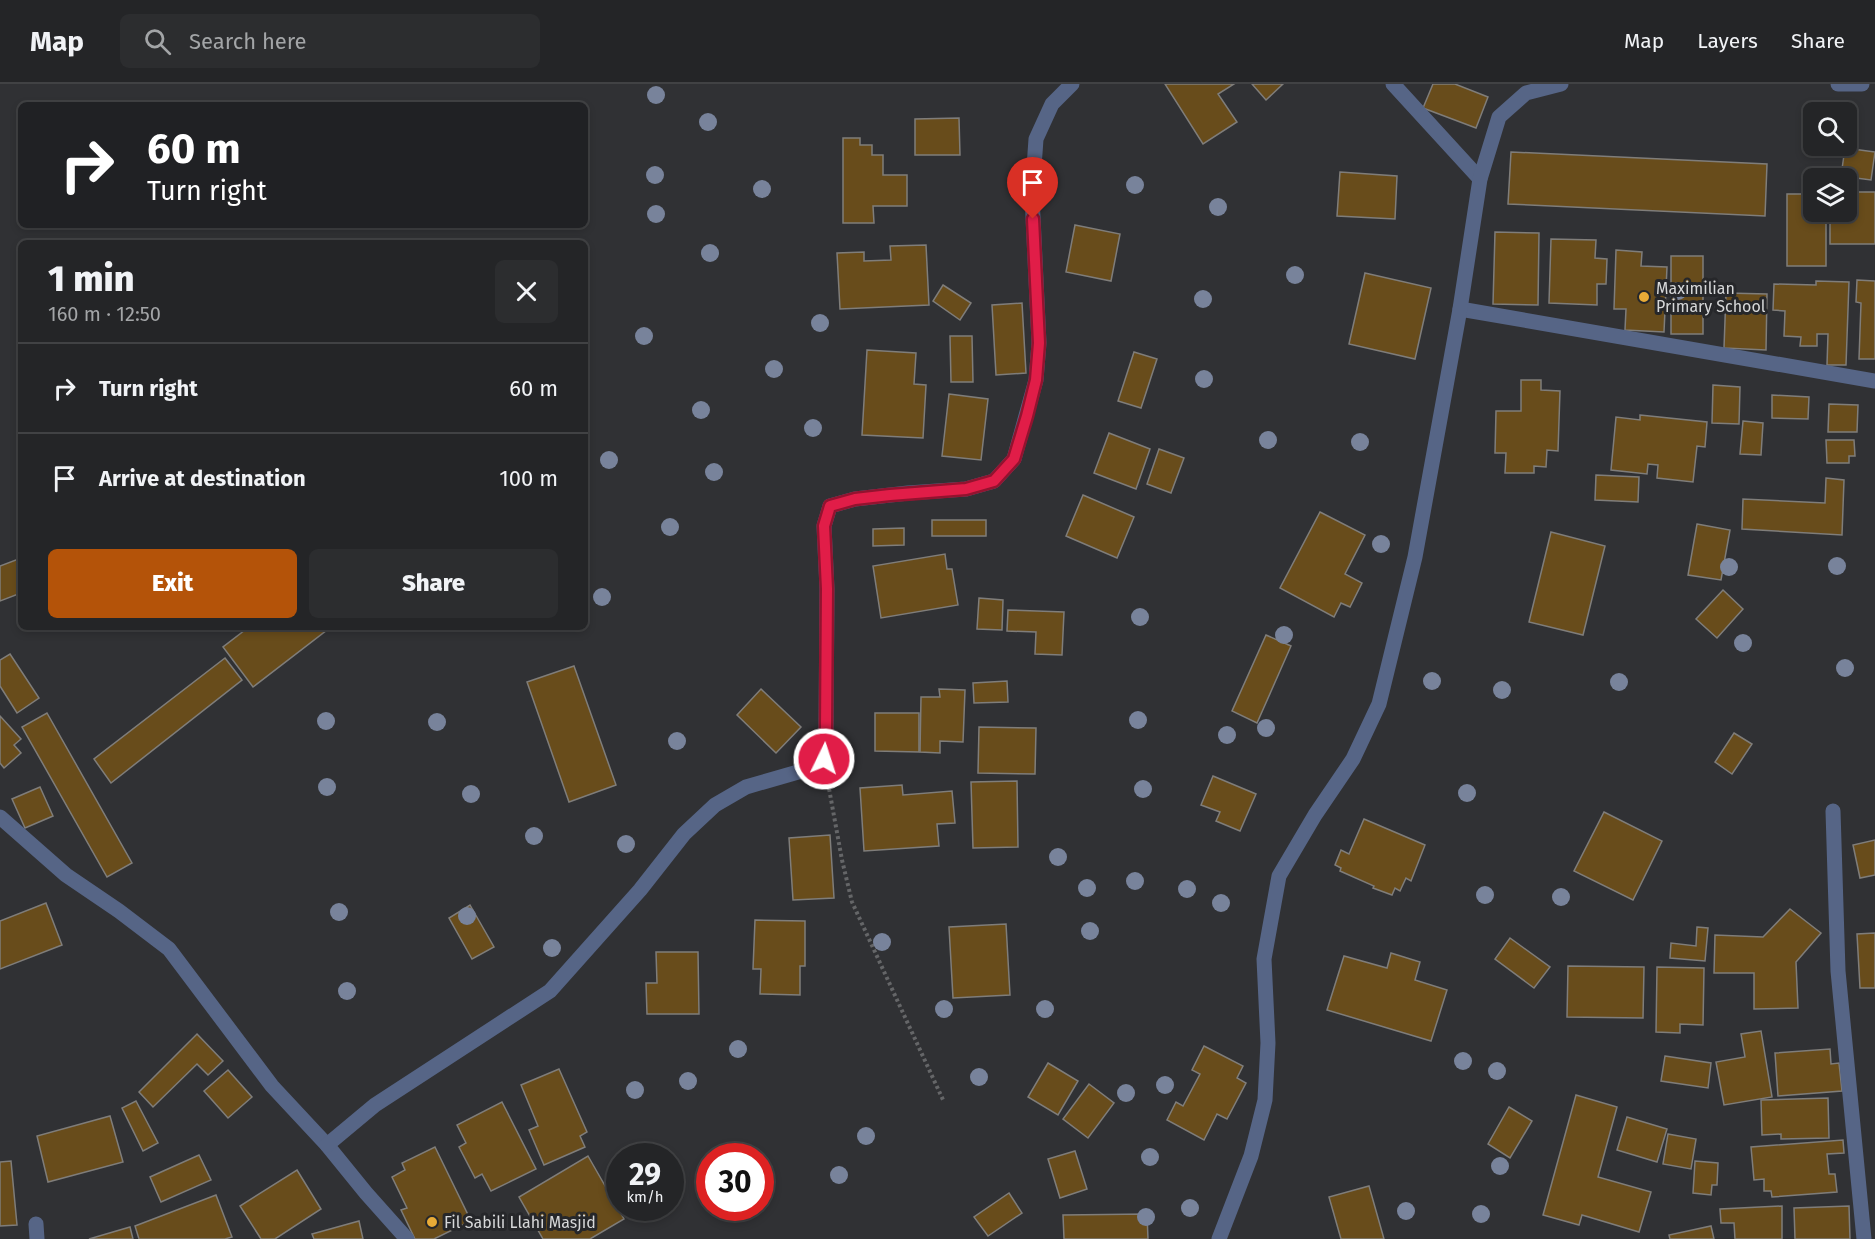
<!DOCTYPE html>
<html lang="en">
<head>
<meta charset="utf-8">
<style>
	:root { --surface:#242527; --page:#2c2d2f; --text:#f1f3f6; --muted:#a3a5a7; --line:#414244; --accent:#b45309 }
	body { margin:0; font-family:"Fira Sans",sans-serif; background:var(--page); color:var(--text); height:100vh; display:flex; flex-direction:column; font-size:22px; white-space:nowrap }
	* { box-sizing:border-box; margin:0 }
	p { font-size:20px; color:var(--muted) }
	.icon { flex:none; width:33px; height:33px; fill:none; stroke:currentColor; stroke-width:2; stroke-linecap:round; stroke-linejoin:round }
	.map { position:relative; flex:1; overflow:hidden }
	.side { position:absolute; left:18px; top:156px; width:570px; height:390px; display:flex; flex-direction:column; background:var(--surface); border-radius:9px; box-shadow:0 3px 9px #0003,0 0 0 2px var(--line) }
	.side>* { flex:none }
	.banner { position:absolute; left:18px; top:18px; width:570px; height:126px; border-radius:9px; box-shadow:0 3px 9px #0003,0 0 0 2px var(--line); background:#202124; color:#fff; overflow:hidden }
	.buttons { position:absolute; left:1803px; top:18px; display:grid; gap:12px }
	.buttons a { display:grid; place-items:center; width:54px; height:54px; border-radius:9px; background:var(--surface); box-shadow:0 3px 9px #0003,0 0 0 2px var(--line); font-size:30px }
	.speed { position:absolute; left:606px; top:1059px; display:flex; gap:12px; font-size:30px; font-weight:700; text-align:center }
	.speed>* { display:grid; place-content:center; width:78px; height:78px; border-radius:50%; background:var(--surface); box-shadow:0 3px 9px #0003,0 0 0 2px var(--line); line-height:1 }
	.speed small { font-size:15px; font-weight:400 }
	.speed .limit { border:9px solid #d22; background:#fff; color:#111 }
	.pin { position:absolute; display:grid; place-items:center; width:51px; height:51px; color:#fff; margin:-62px -26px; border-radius:50% 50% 50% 0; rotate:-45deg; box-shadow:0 0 6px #0007 }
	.pin .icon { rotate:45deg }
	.me { position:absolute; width:66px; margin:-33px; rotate:4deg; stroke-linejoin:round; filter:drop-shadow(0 0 4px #0008) }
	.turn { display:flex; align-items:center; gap:21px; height:126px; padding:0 30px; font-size:27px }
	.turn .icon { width:78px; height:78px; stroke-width:2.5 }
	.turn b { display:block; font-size:42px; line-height:51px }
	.round { display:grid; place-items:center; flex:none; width:63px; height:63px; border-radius:9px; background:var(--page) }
	.headline { display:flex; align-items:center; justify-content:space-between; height:102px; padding:0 30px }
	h1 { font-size:36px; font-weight:800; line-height:45px }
	.cta { display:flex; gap:12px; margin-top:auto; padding:12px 30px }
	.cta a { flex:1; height:69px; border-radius:9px; background:var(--accent); color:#fff; font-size:24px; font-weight:800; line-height:69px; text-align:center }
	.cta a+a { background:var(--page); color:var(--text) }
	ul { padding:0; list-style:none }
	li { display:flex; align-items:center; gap:18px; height:90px; padding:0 30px; border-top:2px solid var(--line) }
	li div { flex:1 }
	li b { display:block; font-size:22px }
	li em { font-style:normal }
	header { display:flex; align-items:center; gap:36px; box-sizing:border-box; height:84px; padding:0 30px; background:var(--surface); border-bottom:2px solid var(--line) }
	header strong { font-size:28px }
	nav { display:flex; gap:33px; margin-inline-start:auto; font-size:21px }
	.search { width:420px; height:54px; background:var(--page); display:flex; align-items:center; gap:15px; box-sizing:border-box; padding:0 21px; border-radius:9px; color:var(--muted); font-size:22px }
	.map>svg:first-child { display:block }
	.building { fill:#684c1b; stroke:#7f7d7a; stroke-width:1.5 }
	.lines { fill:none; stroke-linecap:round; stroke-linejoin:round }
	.path { stroke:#656668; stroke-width:4; stroke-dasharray:3 3; stroke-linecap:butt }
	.minor { stroke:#566586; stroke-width:15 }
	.tree { fill:#78839b }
	.route-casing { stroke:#92132f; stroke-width:15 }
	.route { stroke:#e11d48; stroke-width:10 }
	.poi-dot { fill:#e8ab37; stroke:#26272a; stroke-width:2 }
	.labels { text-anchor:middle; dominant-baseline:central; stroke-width:6; stroke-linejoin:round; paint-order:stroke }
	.poi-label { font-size:16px; fill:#d7d8d9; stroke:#26272a; text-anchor:start }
</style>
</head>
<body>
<header>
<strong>Map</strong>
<div class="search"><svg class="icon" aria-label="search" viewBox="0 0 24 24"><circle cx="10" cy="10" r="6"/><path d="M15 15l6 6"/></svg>Search here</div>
<nav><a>Map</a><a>Layers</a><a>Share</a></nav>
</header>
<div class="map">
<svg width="1875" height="1155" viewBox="0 0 1875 1155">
	<rect width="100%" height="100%" fill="#303134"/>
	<!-- building -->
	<g class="building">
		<polygon points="1165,0 1234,0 1218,10 1237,38 1203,60"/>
		<polygon points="1252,0 1283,0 1266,16"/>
		<polygon points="1433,0 1455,0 1488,13 1476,44 1423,24"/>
		<polygon points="959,34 960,71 915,71 915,35"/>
		<polygon points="843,54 860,54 860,61 872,61 872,71 883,71 883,91 907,91 907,122 873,122 874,139 843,139"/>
		<polygon points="1845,64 1875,68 1871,96 1841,92"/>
		<polygon points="1511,68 1767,80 1765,132 1508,120"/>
		<polygon points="1340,88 1397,92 1395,135 1337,132"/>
		<polygon points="1846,108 1875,108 1875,160 1830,160 1830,128 1846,128"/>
		<polygon points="1787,110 1814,110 1814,128 1826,128 1826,182 1787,182"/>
		<polygon points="1075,141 1120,150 1111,197 1066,188"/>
		<polygon points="1495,148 1539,149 1538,221 1493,220"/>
		<polygon points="1551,155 1596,156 1595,174 1607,175 1606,200 1597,200 1597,221 1549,219"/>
		<polygon points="926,161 929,221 840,225 837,169 864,168 864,177 891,176 890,162"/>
		<polygon points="1616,166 1642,168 1641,182 1667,183 1664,248 1625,246 1626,225 1614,225"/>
		<rect x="1671" y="172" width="32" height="78"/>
		<polygon points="1365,189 1431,204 1415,275 1349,260"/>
		<polygon points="1857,196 1875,197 1875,275 1859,275 1861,219 1856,218"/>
		<polygon points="1816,197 1849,198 1846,281 1827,281 1828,250 1817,250 1817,262 1800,262 1801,253 1784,252 1785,227 1773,226 1774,200 1816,201"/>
		<polygon points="943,201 971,219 960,236 933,217"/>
		<polygon points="1726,209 1767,210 1766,266 1724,264"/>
		<polygon points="1022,219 1026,289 996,291 992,221"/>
		<polygon points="950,252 972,252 973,298 951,298"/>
		<polygon points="867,266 916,269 914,300 926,301 923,354 862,351"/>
		<polygon points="1134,268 1157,275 1141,324 1118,317"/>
		<polygon points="1521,296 1541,296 1541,306 1560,307 1558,367 1547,366 1546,383 1534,382 1534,389 1505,389 1506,369 1495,369 1496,327 1521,327"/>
		<polygon points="1713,301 1740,303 1739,340 1712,339"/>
		<polygon points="949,310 988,315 981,376 942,372"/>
		<polygon points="1772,311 1809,313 1808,335 1772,334"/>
		<polygon points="1829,320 1858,321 1857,348 1828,348"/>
		<polygon points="1640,331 1707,338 1705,363 1697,362 1693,398 1657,394 1658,381 1648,380 1647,390 1611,386 1616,333 1640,336"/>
		<polygon points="1743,337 1763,339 1761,371 1740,370"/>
		<polygon points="1109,349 1150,365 1136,405 1094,389"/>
		<polygon points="1826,356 1854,356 1855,372 1849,372 1849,379 1827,379"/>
		<polygon points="1159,365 1184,374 1171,409 1147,400"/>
		<polygon points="1596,391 1639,393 1638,418 1595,416"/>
		<polygon points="1826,394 1844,396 1842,451 1742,445 1743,415 1825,419"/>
		<polygon points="1083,411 1134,433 1117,474 1066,452"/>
		<polygon points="1320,428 1365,451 1345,490 1362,499 1350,523 1341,519 1334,533 1280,504"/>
		<rect x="932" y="436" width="54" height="16"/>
		<polygon points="1697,440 1730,446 1721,496 1688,491"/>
		<polygon points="904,444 904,461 873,462 873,445"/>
		<polygon points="1551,448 1605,462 1583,551 1529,538"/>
		<polygon points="945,470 947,485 952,485 958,521 881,534 873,482"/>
		<polygon points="21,474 21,509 0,517 0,482"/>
		<polygon points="1723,506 1743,525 1717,554 1696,535"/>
		<polygon points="979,514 1003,516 1002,546 977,545"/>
		<polygon points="1008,526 1064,528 1062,571 1035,570 1036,548 1007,547"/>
		<polygon points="249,543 325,543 327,546 253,603 223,563"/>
		<polygon points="1266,551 1291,562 1257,639 1232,627"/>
		<polygon points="10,570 39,614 17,629 0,602 0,576"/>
		<polygon points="225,574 242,596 111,699 94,675"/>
		<polygon points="574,582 616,701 569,718 527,598"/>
		<polygon points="1007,597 1008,618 974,619 973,599"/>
		<polygon points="761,605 801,643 776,669 737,631"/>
		<polygon points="939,605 965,606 963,658 940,657 940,669 920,668 921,613 940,613"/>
		<polygon points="47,629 132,779 107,793 22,643"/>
		<polygon points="875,629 919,629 919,668 875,667"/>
		<polygon points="0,632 21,655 14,661 21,669 4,684 0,679"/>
		<polygon points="979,643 1036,644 1035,690 978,689"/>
		<polygon points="1734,649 1752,660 1732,690 1715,678"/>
		<polygon points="1213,692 1256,710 1240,747 1216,737 1220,728 1201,721"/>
		<polygon points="1017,697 1018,763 973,764 971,698"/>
		<polygon points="902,701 903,711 952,707 955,739 937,740 939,762 864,767 860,704"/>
		<polygon points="40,703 53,732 25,744 12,715"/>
		<polygon points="1604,728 1662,757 1633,816 1574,787"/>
		<polygon points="1364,735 1425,761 1411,797 1406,794 1400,807 1395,804 1392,811 1373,804 1374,802 1340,787 1341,784 1335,781 1341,766 1349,770"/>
		<polygon points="830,751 834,814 793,816 789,754"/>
		<polygon points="1875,756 1875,791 1860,794 1853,761"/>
		<polygon points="46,819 62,861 0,885 0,837"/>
		<polygon points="470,821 494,863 472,875 449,834"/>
		<polygon points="1790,825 1821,849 1796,878 1798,924 1754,925 1754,889 1714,889 1715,851 1763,853"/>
		<polygon points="755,836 805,837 805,882 800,882 800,911 760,910 761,885 753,885"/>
		<polygon points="1006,840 1010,911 953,914 949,843"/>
		<polygon points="1697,843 1708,844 1705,877 1670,874 1671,859 1696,862"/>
		<polygon points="1875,849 1875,904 1860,904 1857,850"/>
		<polygon points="1510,854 1550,883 1534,904 1495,875"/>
		<polygon points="656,868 698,868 699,930 647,930 646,899 657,899"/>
		<polygon points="1391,869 1420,878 1415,896 1447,906 1431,957 1327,926 1344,872 1387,884"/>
		<polygon points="1568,882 1644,883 1643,934 1567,933"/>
		<polygon points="1657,883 1704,884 1703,941 1680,940 1680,949 1656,948"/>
		<polygon points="1761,947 1772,1013 1724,1021 1716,978 1745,973 1741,950"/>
		<polygon points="197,950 223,977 208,991 197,980 153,1023 139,1008"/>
		<polygon points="1204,962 1243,982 1237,994 1246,999 1227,1035 1217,1030 1204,1056 1167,1036 1176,1018 1183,1022 1200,990 1192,986"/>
		<polygon points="1830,965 1831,980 1839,979 1842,1007 1778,1012 1775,969"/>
		<polygon points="1665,972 1711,979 1708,1004 1661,997"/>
		<polygon points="1048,979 1078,997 1058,1031 1028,1013"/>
		<polygon points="559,985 587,1048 580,1052 585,1063 544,1081 529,1046 538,1042 521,1001"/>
		<polygon points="228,986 252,1013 228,1034 204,1007"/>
		<polygon points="1089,1000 1114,1019 1088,1054 1063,1035"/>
		<polygon points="1576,1011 1617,1023 1598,1093 1651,1108 1639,1148 1582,1131 1579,1141 1543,1131"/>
		<polygon points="1828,1014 1829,1054 1781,1055 1781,1050 1762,1051 1761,1016"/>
		<polygon points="136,1017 158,1059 143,1067 122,1024"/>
		<polygon points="502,1018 536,1085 491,1107 482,1090 475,1094 459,1063 466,1059 457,1041"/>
		<polygon points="1509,1023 1532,1037 1510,1074 1488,1060"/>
		<polygon points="110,1032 123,1078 48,1098 37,1052"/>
		<polygon points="1627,1033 1667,1045 1657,1078 1617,1066"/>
		<polygon points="1668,1050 1696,1055 1691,1085 1663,1080"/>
		<polygon points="1843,1056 1844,1069 1827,1070 1829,1090 1835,1090 1837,1108 1772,1113 1771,1107 1764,1107 1764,1095 1754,1096 1751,1063"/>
		<polygon points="435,1063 471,1137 434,1155 415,1155 401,1126 407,1124 392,1093 405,1086 402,1079"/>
		<polygon points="1075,1067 1087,1105 1060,1114 1048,1075"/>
		<polygon points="199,1071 211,1096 161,1118 150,1093"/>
		<polygon points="588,1072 624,1135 590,1155 543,1155 519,1113"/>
		<polygon points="11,1077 17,1141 0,1142 0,1078"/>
		<polygon points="1695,1077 1718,1079 1717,1101 1712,1101 1711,1111 1693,1109"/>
		<polygon points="297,1086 321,1125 275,1155 261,1155 240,1122"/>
		<polygon points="1369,1102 1384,1155 1341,1155 1329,1113"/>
		<polygon points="1009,1109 1022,1129 988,1152 974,1133"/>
		<polygon points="216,1111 232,1153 225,1155 139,1155 135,1142"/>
		<polygon points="1782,1122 1782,1155 1735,1155 1734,1139 1721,1139 1720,1125"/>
		<polygon points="1849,1122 1850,1155 1795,1155 1794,1124"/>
		<polygon points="1147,1130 1148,1155 1064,1155 1063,1131"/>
		<polygon points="359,1137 363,1155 314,1155 312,1150"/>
		<polygon points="1711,1142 1714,1155 1670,1155 1669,1151"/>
		<polygon points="130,1143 133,1155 89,1155"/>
	</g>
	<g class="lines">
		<!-- path -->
		<polyline class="path" points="828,699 842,776 852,818 944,1018"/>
		<!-- minor -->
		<g class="minor">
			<polyline points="1393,0 1480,95"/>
			<polyline points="1838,0 1862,0"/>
			<polyline points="1460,225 1875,297"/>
			<polyline points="1833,727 1838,887 1864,1155"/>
			<polyline points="0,733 66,791 119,827 169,865 272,1002 327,1061 366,1109 407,1155"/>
			<polyline points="327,1061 375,1021 550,907 640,806 684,750 715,721 746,703 805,686 824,675 826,645 827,505 824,442 830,422 855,415 908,409 966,405 994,397 1014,375 1036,296 1039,259 1032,112 1036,55 1052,20 1072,0"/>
			<polyline points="36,1140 37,1155"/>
			<polyline points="1219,1155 1251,1072 1265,1016 1268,959 1264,875 1279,792 1315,731 1353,675 1379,620 1415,473 1460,225 1480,95 1499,33 1526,9 1561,0"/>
		</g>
	</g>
	<!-- trees -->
	<g class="tree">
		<circle cx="656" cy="11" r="9"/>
		<circle cx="708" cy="38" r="9"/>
		<circle cx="655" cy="91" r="9"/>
		<circle cx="1135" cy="101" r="9"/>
		<circle cx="762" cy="105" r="9"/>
		<circle cx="1218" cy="123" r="9"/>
		<circle cx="656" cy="130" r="9"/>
		<circle cx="710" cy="169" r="9"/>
		<circle cx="1295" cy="191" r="9"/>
		<circle cx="1678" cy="207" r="9"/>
		<circle cx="1203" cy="215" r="9"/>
		<circle cx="820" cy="239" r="9"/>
		<circle cx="644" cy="252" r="9"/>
		<circle cx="774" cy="285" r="9"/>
		<circle cx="1204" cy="295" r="9"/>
		<circle cx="701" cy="326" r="9"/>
		<circle cx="813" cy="344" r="9"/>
		<circle cx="1268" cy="356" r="9"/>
		<circle cx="1360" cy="358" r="9"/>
		<circle cx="609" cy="376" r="9"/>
		<circle cx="714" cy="388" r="9"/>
		<circle cx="670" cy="443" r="9"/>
		<circle cx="1381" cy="460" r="9"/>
		<circle cx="1837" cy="482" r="9"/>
		<circle cx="1729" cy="483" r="9"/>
		<circle cx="602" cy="513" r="9"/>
		<circle cx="1140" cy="533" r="9"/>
		<circle cx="1284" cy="551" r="9"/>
		<circle cx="1743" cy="559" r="9"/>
		<circle cx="1845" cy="584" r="9"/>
		<circle cx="1432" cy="597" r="9"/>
		<circle cx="1619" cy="598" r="9"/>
		<circle cx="1502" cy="606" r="9"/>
		<circle cx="1138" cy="636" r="9"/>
		<circle cx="326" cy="637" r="9"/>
		<circle cx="437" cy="638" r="9"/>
		<circle cx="1266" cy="644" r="9"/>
		<circle cx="1227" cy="651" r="9"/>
		<circle cx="677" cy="657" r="9"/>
		<circle cx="327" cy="703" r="9"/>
		<circle cx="1143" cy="705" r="9"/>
		<circle cx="1467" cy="709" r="9"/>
		<circle cx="471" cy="710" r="9"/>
		<circle cx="534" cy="752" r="9"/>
		<circle cx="626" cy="760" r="9"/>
		<circle cx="1058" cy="773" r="9"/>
		<circle cx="1135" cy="797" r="9"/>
		<circle cx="1087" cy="804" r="9"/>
		<circle cx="1187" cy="805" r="9"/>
		<circle cx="1485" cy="811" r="9"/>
		<circle cx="1561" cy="813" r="9"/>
		<circle cx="1221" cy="819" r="9"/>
		<circle cx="339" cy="828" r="9"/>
		<circle cx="467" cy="832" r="9"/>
		<circle cx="1090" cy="847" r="9"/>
		<circle cx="882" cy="858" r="9"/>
		<circle cx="552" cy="864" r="9"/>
		<circle cx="347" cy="907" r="9"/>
		<circle cx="944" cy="925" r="9"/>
		<circle cx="1045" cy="925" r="9"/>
		<circle cx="738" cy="965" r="9"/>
		<circle cx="1463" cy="977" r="9"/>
		<circle cx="1497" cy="987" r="9"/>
		<circle cx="979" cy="993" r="9"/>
		<circle cx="688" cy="997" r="9"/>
		<circle cx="1165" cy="1001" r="9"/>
		<circle cx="635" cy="1006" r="9"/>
		<circle cx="1126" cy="1009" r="9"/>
		<circle cx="866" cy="1052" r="9"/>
		<circle cx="1150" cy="1073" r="9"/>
		<circle cx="1500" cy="1082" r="9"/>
		<circle cx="839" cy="1091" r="9"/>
		<circle cx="1190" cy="1124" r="9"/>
		<circle cx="1406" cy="1127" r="9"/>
		<circle cx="1481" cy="1130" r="9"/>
		<circle cx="1146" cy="1133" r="9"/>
	</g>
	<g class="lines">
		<defs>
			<polyline id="route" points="824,675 826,645 827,505 824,442 830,422 855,415 890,411 966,405 994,397 1014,375 1027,332 1036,296 1039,259 1033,135"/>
		</defs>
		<!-- route casing -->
		<use href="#route" class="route-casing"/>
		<!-- route -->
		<use href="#route" class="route"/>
	</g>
	<!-- markers -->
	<g class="poi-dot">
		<circle cx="1644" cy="213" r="6"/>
		<circle cx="432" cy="1138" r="6"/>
	</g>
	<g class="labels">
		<!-- poi labels -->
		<g class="poi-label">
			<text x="1656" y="204">Maximilian<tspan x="1656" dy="18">Primary School</tspan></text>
			<text x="444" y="1138">Fil Sabili Llahi Masjid</text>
		</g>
	</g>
</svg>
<div class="buttons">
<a><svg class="icon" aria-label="search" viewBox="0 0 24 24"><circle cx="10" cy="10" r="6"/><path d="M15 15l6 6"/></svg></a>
<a><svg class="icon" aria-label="layers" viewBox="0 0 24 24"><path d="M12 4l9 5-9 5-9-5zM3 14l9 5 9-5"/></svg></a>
</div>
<div class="speed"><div>29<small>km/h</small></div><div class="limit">30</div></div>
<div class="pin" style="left:1033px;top:135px;background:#d93025"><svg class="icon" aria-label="arrive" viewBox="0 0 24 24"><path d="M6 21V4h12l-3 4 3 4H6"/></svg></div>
<svg class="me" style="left:824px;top:675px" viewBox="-20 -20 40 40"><circle r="17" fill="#e11d48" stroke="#fff" stroke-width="3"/><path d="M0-11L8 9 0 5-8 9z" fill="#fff"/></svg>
<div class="banner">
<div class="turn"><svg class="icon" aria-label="right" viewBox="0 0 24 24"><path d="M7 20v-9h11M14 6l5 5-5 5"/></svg><div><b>60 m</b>Turn right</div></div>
</div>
<section class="side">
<div class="headline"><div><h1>1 min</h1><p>160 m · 12:50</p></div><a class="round"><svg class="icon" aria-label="close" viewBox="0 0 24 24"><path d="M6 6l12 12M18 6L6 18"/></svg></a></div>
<ul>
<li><svg class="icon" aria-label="right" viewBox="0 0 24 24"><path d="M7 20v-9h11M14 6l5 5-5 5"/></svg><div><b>Turn right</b></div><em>60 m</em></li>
<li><svg class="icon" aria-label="arrive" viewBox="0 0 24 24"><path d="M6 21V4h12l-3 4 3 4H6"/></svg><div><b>Arrive at destination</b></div><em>100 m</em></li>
</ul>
<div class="cta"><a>Exit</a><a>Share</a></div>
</section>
</div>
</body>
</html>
